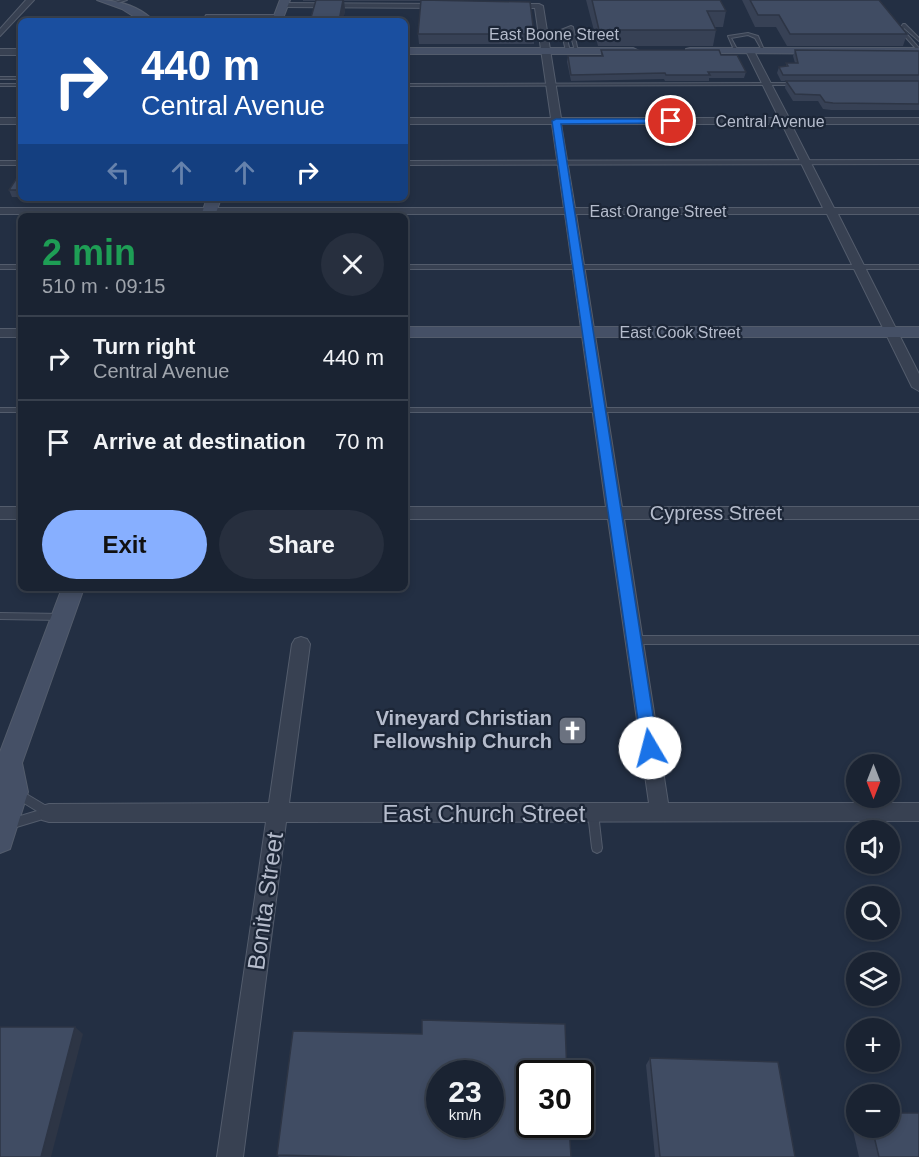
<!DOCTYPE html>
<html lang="en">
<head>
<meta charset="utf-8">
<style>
	:root { --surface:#1a2332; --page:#272f3e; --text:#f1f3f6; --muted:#9fa4ac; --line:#38404d; --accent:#87afff }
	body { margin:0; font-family:Helvetica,sans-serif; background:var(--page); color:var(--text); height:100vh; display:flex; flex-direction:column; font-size:22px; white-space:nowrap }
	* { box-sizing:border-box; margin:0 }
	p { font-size:20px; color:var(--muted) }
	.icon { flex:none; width:33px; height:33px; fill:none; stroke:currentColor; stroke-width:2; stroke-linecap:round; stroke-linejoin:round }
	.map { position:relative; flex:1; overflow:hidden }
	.drawer { position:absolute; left:18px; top:213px; width:390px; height:378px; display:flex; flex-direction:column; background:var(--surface); border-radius:9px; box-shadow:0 3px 9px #0003,0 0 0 2px var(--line) }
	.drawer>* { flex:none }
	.hud { position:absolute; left:18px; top:18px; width:390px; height:183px; border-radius:9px; box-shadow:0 3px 9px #0003,0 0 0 2px var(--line); background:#1a4fa0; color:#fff; overflow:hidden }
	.needle { width:39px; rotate:180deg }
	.controls { position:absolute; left:846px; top:754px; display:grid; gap:12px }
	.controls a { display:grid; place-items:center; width:54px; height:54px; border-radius:50%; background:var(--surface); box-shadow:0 3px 9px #0003,0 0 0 2px var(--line); font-size:30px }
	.speed { position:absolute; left:426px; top:1060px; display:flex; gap:12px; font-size:30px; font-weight:700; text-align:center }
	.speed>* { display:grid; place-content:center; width:78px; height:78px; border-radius:50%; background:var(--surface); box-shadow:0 3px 9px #0003,0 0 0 2px var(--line); line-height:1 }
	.speed small { font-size:15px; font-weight:400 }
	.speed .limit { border:3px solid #111; border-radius:9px; background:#fff; color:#111 }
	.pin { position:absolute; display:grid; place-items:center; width:51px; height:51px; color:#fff; margin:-26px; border:3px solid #fff; border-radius:50%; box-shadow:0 2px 6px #0007 }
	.me { position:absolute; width:66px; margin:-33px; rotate:352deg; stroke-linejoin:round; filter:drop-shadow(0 0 4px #0008) }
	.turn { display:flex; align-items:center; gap:21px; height:126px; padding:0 24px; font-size:27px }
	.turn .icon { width:78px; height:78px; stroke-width:2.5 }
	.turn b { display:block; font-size:42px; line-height:51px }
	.lanes { display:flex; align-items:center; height:57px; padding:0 24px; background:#0003; justify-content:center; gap:30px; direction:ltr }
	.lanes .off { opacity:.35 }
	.round { display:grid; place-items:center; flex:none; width:63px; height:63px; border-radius:32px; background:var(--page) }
	.overview { display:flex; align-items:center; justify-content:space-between; height:102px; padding:0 24px }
	h1 { font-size:36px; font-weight:700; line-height:45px; color:#1e9e55 }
	.cta { display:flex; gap:12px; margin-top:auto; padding:12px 24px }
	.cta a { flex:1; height:69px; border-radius:36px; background:var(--accent); color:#111; font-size:24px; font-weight:700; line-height:69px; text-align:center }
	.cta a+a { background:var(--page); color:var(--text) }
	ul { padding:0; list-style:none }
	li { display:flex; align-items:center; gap:18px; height:84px; padding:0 24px; border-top:2px solid var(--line) }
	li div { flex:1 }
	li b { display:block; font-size:22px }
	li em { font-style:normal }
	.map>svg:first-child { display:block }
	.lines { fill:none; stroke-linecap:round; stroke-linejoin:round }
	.lane-casing { stroke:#535c6c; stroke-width:2 }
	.street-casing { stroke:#535c6c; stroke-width:2 }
	.secondary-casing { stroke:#535c6c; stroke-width:2 }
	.lane { fill:#384152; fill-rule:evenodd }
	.street { fill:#384152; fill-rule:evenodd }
	.secondary { fill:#455066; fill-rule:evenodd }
	.wall { fill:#374155 }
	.shaded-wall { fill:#2d3545 }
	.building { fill:#404c63; stroke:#2d3545; stroke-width:1.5; fill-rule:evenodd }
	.route { fill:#1a73e8; stroke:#114b97; stroke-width:1.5 }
	.labels { text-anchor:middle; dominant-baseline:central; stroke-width:4.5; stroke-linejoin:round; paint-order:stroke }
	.far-street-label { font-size:16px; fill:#b5bccc; stroke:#1c2637 }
	.street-label { font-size:20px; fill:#b5bccc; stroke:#1c2637 }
	.poi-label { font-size:20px; font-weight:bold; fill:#b5bccc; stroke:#1c2637; text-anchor:end }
	.near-street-label { font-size:24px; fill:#b5bccc; stroke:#1c2637 }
</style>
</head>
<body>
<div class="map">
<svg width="919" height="1157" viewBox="0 0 919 1157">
	<rect width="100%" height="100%" fill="#232f43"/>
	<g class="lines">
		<defs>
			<g id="lane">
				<polygon points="121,0 127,0 114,4 112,3"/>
				<polygon points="206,15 279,15 281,16 279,17 205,17"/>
				<polygon points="903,24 905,24 919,38 919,41 904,28 903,30 919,48 919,52 899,30"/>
				<polygon points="571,26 573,27 578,52 575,51 569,29 565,31 570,51 568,52 566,51 561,30"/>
				<polygon points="748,33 758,36 765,52 763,52 755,38 748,35 731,38 738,51 735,52 728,36"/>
				<rect x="0" y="77" width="21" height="2"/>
				<polygon points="798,83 798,84 796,85 405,86 405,84"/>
				<rect x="0" y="84" width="21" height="2"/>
				<polygon points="919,160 919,164 405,165 405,161"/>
				<rect x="0" y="161" width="21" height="4"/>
				<rect x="0" y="265" width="21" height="4"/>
				<rect x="405" y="265" width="514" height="4"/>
				<rect x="0" y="408" width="21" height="4"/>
				<rect x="405" y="408" width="514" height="4"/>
				<polygon points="0,613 62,614 65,615 66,617 65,619 62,620 0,619"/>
				<polygon points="634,636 919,636 919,644 634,644 631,642 630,640 631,638"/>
				<polygon points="0,787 15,787 18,789 53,810 54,813 53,816 0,832 0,822 37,811 14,797 0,797"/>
				<polygon points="593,808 597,810 598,813 602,848 601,851 597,853 593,851 592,848 588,813 589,810"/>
			</g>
			<g id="street">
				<polygon points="26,0 34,0 0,36 0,29"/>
				<polygon points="280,3 442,4 446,6 442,8 283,7 279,5"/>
				<path d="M507 4H539L543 6 561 118H779L746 51 750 48 754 51 789 118H919V124H791L834 208H919V214H838L919 374V391L912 387 827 214H576L622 507H919V519H624L668 803H919V821L286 822 243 1157H217L266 822H49L42 820 39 813 42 806 49 804 269 803 292 644 295 639 301 637 307 639 310 644 289 803H649L608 519H405V507H606L565 214H0V208H564L552 124H405V118H551L535 8H507ZM561 124H782L823 208H575Z"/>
				<rect x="0" y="49" width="21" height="6"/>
				<rect x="0" y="118" width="21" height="6"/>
				<rect x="0" y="329" width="21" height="8"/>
				<rect x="0" y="507" width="21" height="12"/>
			</g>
			<g id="secondary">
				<path d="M97 0C118 0 139 6 154 21H141L122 9Z"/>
				<polygon points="280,0 290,0 282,21 272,21"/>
				<polygon points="405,48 633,48 639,51 633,54 405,54"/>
				<polygon points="690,48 919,48 919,54 686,53 686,49"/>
				<polygon points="207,198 221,198 215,216 201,216"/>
				<rect x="405" y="327" width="514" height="10"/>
				<polygon points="62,588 84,588 22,763 28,792 10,849 0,853 0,752"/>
			</g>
		</defs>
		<!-- lane casing -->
		<use href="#lane" class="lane-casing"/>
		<!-- street casing -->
		<use href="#street" class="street-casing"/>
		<!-- secondary casing -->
		<use href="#secondary" class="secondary-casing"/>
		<!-- lane -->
		<use href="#lane" class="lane"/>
		<!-- street -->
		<use href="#street" class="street"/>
		<!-- secondary -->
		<use href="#secondary" class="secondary"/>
	</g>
	<!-- wall -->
	<g class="wall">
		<polygon points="303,0 460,0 460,1 534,34 534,44 419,44 418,34 421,1 344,1 345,10 343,21 310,21 316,1 303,1"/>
		<polygon points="586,0 720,0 726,11 723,27 715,27 716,30 713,46 598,46"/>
		<polygon points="742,0 879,0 907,34 903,46 787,46 776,27 755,27"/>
		<polygon points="601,50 721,55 746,72 744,78 709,78 709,81 665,81 664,79 571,81 567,62 568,56 601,56"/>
		<polygon points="795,50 919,51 919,81 781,81 777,73 779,67 786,66 786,63 795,63 793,56"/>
		<polygon points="786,81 919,81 919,110 831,110 823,109 818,101 793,101 785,88"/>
		<polygon points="21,173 21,197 12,197 9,190"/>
		<polygon points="422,1034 571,1157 279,1157 277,1155"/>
		<polygon points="650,1058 795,1157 655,1157 646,1065"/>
		<polygon points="856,1119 856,1128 890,1128 919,1157 859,1157 851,1122"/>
	</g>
	<!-- shaded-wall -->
	<g class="shaded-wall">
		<polygon points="343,0 344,0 345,10 343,21 339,21"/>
		<polygon points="75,1027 83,1034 51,1157 41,1157"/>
	</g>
	<!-- building -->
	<g class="building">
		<polygon points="316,0 343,0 339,21 310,21"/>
		<polygon points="421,0 530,2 534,34 418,34"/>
		<polygon points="592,0 720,0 726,11 707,11 716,30 599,30"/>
		<polygon points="750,0 879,0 907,34 790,34 779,15 758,15"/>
		<polygon points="601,50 719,50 721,55 737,55 746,72 708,72 710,75 666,75 665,73 571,75 568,56 603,56"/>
		<polygon points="795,50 919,51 919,75 783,75 779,67 788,66 786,63 798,63"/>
		<polygon points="786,81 919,81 919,104 833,103 825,102 820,95 795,94"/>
		<polygon points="20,173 21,173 21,190 9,190"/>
		<path d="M422 1020 565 1024 567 1074H530V1125H569L571 1157H358L277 1155 293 1031 422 1034ZM440 1074H490V1125H440Z"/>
		<polygon points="0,1027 75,1027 41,1157 0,1157"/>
		<polygon points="650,1058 778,1062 795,1157 660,1157"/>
		<polygon points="890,1113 919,1113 919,1157 879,1157 872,1128 890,1128"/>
	</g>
	<!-- route -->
	<polygon class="route" points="556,119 671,119 675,121 671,123 561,124 658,748 656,753 650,755 644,753 642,748 552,121"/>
	<!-- icons -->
	<defs>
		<symbol id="church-square" viewBox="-11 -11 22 22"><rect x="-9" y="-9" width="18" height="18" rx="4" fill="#6b7280" stroke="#1c2637"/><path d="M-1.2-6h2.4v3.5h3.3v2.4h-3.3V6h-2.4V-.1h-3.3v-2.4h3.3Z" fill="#fff"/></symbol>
	</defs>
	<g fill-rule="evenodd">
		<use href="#church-square" x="556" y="714" width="33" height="33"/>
	</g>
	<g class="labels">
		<!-- far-street labels -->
		<g class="far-street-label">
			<text x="554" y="34">East Boone Street</text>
			<text x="770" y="121">Central Avenue</text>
			<text x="658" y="211">East Orange Street</text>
			<text x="680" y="332">East Cook Street</text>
		</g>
		<!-- street labels -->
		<g class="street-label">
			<text x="716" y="513">Cypress Street</text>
		</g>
		<!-- poi labels -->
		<g class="poi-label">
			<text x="552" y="718">Vineyard Christian<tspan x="552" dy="23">Fellowship Church</tspan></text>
		</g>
		<!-- near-street labels -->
		<g class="near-street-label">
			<text x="484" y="813">East Church Street</text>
			<text transform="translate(265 901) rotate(-82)">Bonita Street</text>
		</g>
	</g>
</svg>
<div class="controls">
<a><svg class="needle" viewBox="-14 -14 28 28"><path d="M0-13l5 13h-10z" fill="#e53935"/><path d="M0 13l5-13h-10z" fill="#9fa4ac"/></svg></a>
<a><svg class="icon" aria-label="sound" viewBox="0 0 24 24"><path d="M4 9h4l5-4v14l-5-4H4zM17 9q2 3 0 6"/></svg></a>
<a><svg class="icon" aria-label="search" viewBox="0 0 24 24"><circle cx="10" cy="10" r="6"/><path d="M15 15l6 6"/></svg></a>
<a><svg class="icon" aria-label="layers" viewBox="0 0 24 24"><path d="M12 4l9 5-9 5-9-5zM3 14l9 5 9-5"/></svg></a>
<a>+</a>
<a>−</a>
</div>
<div class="speed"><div>23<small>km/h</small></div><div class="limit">30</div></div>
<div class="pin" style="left:671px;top:121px;background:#d93025"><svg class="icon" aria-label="arrive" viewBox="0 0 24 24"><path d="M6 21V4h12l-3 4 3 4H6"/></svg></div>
<svg class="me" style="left:650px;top:748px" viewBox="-20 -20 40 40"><circle r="19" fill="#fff"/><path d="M0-13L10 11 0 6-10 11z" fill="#1a73e8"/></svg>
<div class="hud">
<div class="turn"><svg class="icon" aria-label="right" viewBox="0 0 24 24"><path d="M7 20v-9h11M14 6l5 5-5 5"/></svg><div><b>440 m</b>Central Avenue</div></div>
<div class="lanes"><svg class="icon off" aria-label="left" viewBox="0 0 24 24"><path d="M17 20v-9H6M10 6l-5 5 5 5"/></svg><svg class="icon off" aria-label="ahead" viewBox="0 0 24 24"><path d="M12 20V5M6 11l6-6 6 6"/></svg><svg class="icon off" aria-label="ahead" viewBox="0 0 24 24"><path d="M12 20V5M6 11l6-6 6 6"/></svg><svg class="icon" aria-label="right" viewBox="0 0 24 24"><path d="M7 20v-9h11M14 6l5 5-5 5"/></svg></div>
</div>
<section class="drawer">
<div class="overview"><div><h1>2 min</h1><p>510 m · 09:15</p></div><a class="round"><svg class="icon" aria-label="close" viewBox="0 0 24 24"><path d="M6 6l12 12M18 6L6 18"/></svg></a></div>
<ul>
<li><svg class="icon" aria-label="right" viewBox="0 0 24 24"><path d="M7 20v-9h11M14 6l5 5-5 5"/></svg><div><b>Turn right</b><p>Central Avenue</p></div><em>440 m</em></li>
<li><svg class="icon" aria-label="arrive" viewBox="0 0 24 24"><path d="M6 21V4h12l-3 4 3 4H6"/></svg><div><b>Arrive at destination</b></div><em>70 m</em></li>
</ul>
<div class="cta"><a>Exit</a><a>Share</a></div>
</section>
</div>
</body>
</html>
